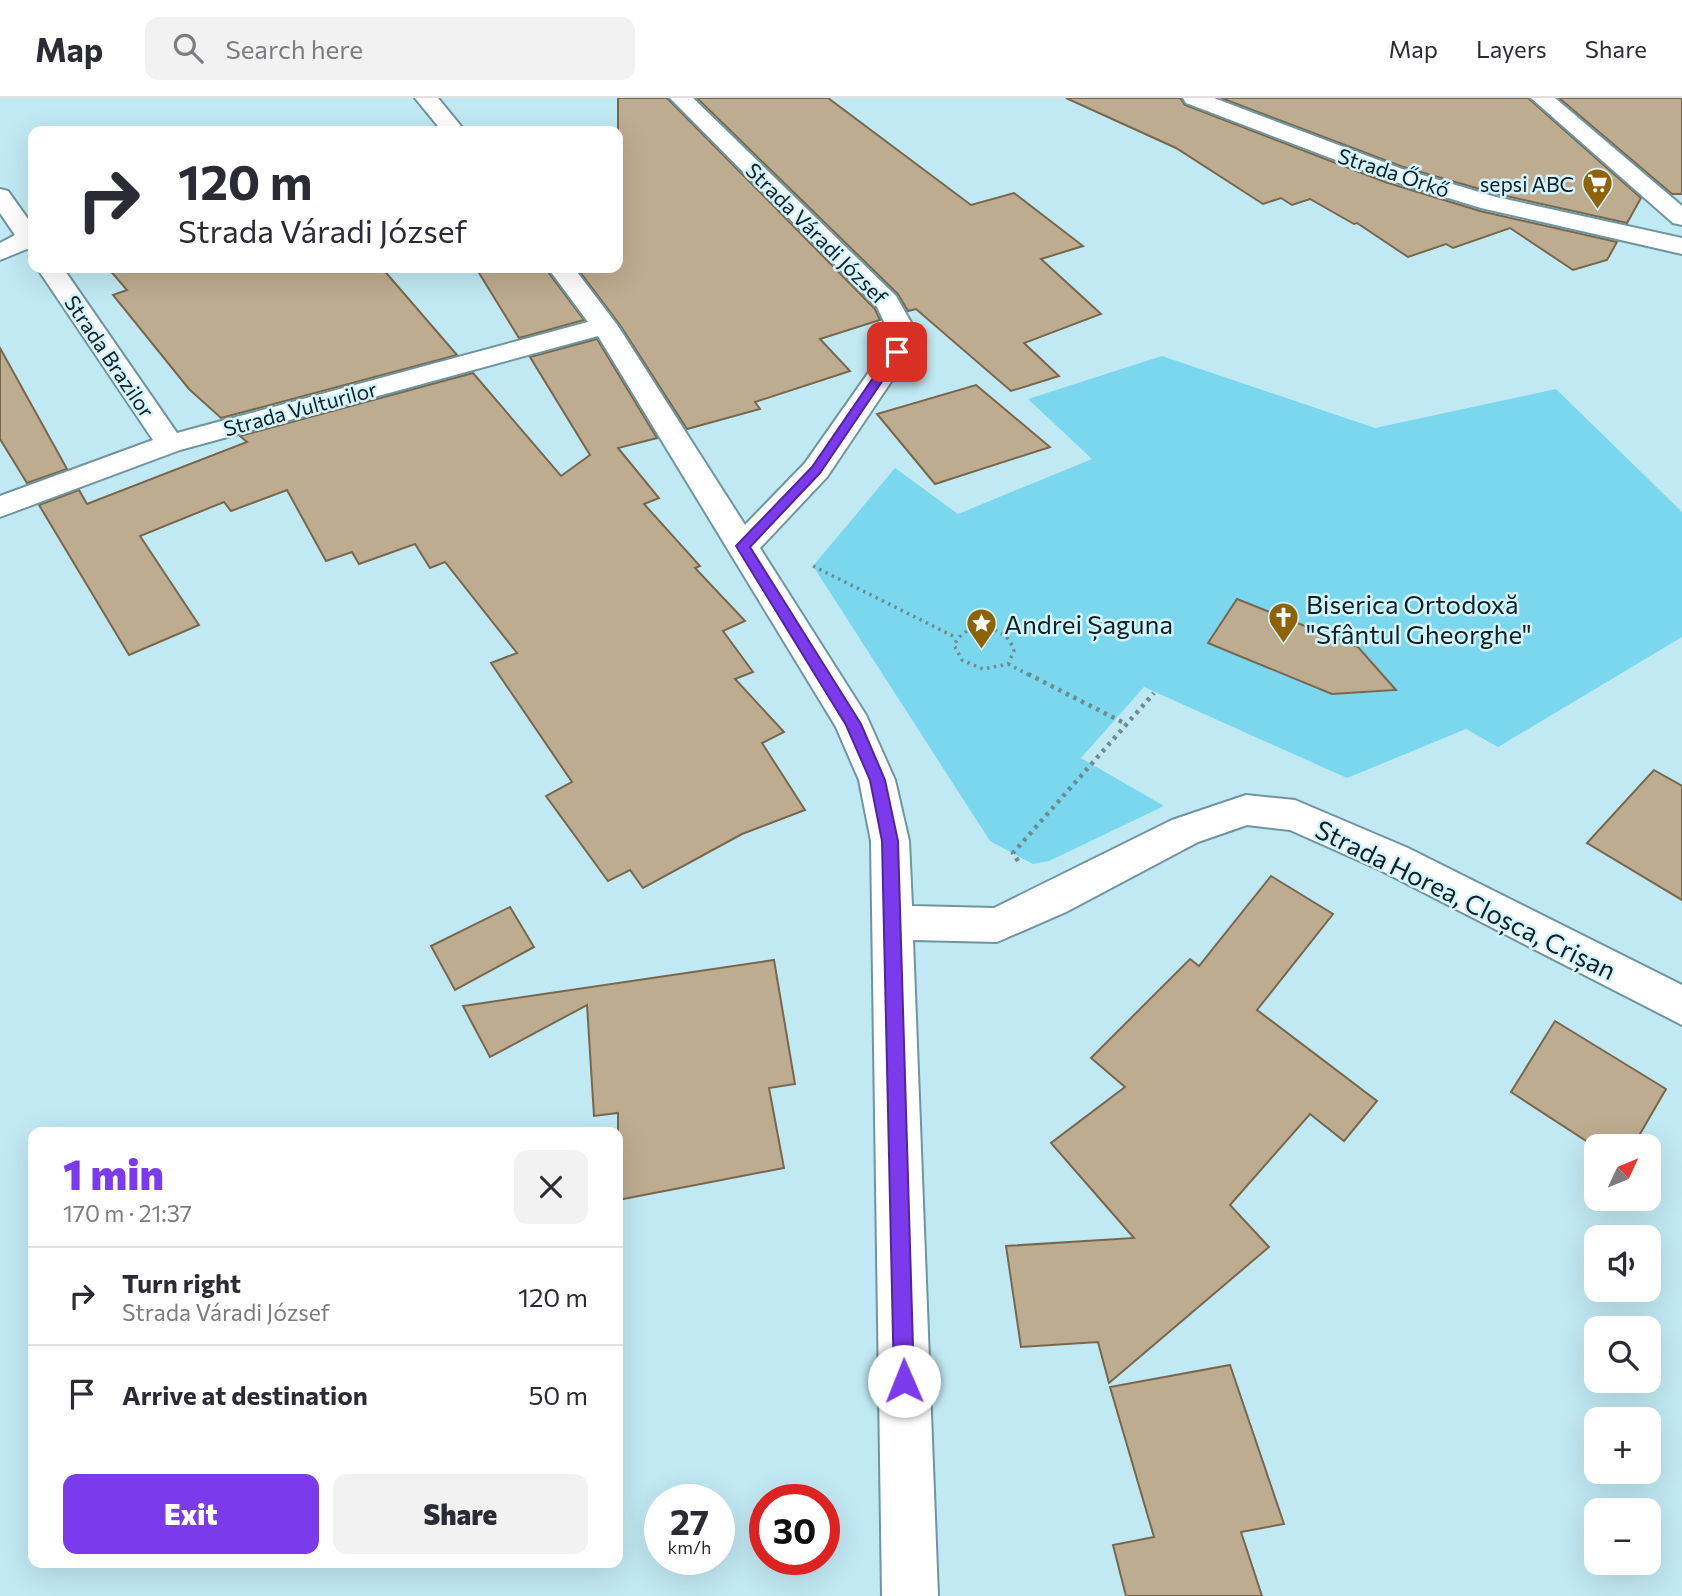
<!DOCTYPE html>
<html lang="en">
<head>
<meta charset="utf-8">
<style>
	:root { --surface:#fff; --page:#f2f2f3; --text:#2b2b33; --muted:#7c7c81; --line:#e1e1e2; --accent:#7c3aed }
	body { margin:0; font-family:Commissioner,sans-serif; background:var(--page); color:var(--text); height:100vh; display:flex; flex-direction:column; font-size:26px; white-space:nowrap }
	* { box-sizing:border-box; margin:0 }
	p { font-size:23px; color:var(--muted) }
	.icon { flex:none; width:38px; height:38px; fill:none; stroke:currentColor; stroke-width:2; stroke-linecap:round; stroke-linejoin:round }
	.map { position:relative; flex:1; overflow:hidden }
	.panel { position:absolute; left:28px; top:1029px; width:595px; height:441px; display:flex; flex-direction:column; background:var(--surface); border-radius:14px; box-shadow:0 7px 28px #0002 }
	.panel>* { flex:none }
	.hud { position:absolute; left:28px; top:28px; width:595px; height:147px; border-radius:14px; box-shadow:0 7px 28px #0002; background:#fff; color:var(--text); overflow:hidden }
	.needle { width:46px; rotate:46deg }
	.fabs { position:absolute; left:1584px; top:1036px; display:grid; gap:14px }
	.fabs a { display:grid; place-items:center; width:77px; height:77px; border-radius:14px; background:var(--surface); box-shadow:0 7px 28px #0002; font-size:35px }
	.speed { position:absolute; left:644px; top:1386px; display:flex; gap:14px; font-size:35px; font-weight:700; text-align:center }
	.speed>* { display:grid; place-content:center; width:91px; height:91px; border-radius:50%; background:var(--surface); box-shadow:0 7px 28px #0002; line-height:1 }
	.speed small { font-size:18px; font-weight:400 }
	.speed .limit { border:10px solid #d22; background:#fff; color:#111 }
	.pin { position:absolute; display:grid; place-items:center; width:60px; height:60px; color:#fff; margin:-30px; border-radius:14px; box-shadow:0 4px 10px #0006 }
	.me { position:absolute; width:77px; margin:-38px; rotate:359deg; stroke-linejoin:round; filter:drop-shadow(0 0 5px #0008) }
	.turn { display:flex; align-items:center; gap:24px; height:147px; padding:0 35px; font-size:32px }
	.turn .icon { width:91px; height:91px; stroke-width:2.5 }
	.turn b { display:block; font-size:49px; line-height:60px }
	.round { display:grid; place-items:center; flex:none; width:74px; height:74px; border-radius:14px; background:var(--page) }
	.overview { display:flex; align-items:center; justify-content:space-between; height:119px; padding:0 35px }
	h1 { font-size:42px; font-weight:800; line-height:52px; color:var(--accent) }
	.primary-button { display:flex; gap:14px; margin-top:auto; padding:14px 35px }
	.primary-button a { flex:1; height:80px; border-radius:14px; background:var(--accent); color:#fff; font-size:28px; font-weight:800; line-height:80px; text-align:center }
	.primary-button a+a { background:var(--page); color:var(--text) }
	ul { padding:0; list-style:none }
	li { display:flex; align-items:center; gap:21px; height:98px; padding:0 35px; border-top:2px solid var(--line) }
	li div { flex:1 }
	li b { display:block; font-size:26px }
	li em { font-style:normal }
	header { display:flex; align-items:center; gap:42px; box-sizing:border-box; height:98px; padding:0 35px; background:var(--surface); border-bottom:2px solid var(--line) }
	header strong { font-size:33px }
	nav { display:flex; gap:38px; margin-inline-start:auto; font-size:24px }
	.search { width:490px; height:63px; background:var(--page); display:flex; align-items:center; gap:18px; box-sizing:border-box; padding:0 24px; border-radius:14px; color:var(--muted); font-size:26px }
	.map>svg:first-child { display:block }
	.green { fill:#7bd7ee }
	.building { fill:#beac90; stroke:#78674d; stroke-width:2 }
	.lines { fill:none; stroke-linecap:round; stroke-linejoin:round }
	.minor-casing { stroke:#6f959e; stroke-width:4 }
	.path-far1 { stroke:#6f8b92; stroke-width:3.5; stroke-dasharray:2.5 4.5; stroke-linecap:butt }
	.path { stroke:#6f8b92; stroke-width:4.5; stroke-dasharray:3.5 5; stroke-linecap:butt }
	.minor { fill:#fff; fill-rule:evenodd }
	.route { fill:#7c3aed; stroke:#51269a; stroke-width:2 }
	.labels { text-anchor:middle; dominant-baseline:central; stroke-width:5; stroke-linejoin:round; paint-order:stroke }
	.far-street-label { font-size:21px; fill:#112024; stroke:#d4f4fd }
	.far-poi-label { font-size:21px; fill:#112024; stroke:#d4f4fd; text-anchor:end }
	.poi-label { font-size:26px; fill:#112024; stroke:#d4f4fd; text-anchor:start }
	.street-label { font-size:26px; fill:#112024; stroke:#d4f4fd }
</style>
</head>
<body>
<header>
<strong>Map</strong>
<div class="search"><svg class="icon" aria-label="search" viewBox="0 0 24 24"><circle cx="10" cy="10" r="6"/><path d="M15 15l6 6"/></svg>Search here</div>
<nav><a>Map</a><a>Layers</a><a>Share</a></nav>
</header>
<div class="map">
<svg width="1682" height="1498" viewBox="0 0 1682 1498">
	<rect width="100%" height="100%" fill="#c1e9f3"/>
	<!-- green -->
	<polygon class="green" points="1162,258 1375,330 1556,291 1682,414 1682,539 1498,649 1466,631 1347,680 1144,589 1081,660 1164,708 1049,763 1033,766 990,743 813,468 895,370 958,416 1092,361 1028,301"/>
	<!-- building -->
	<g class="building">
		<polygon points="618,0 667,0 875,211 880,222 820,241 850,273 755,304 760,311 687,331 620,227 577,170 618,170"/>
		<polygon points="697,0 828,0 971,107 1014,95 1083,148 1041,161 1101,216 1024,245 1059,278 1011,293 916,211 908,213 898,196"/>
		<polygon points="1066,0 1180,0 1185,7 1385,84 1480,113 1617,144 1607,162 1573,172 1510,130 1453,150 1446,146 1408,159 1357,125 1354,126 1310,101 1292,107 1281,100 1263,106 1176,50"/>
		<polygon points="1221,0 1528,0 1641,100 1627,125 1497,96 1403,69"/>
		<polygon points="1559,0 1682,0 1682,96 1672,96"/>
		<polygon points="108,170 382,170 457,257 221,320 189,291 113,197 127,192"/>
		<polygon points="476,170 545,170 584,222 519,240"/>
		<polygon points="597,241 657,340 618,350 659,400 644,406 700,468 695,470 745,523 723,533 753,574 735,581 784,634 762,645 805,712 742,736 643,790 630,772 608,783 546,698 572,684 491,565 517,555 445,464 430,470 415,446 359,466 352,454 326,463 287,392 231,413 224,404 140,438 199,527 129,557 39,407 79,392 87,406 247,344 240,338 473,275 561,378 590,357 530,259"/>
		<polygon points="0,250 67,371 27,385 0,341"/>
		<polygon points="976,287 1050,349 935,386 877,316"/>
		<polygon points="1237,501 1358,549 1396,592 1332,596 1208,545"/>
		<polygon points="1654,672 1682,688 1682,802 1587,745"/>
		<polygon points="1271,778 1333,816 1257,912 1377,1003 1344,1043 1310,1016 1230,1107 1269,1149 1109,1285 1098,1244 1021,1249 1006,1148 1134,1140 1051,1045 1125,989 1091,960 1190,861 1199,868"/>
		<polygon points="510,809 534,849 455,892 431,848"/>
		<polygon points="774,862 795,986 769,990 784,1070 618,1102 618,1015 594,1018 587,907 490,959 463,908"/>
		<polygon points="1555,923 1666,991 1633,1048 1594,1048 1511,994"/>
		<polygon points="1230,1267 1284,1426 1241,1434 1262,1498 1126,1498 1113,1447 1154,1439 1110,1289"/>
	</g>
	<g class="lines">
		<defs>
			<g id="minor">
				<polygon points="415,0 438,0 465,33 442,33"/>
				<polygon points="670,0 693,0 896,198 913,228 911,254 827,379 760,450 866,617 895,682 909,743 912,808 994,810 1172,722 1246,697 1295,702 1408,750 1682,887 1682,927 1380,772 1290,732 1247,727 1198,744 1066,814 997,844 913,842 938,1498 882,1498 871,743 859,682 836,629 598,238 180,352 0,419 0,398 153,342 37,170 63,170 177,335 588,224 548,170 574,170 618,228 745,427 805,365 883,254 886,228 877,209"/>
				<polygon points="1183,0 1214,0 1402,71 1496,99 1682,140 1682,156 1481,110 1386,81 1186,5"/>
				<polygon points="1531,0 1555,0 1682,108 1682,127 1673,125"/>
				<polygon points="0,91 8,93 33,128 33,152 27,151 0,162 0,145 15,137 0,115"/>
			</g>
		</defs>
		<!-- minor casing -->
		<use href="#minor" class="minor-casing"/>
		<!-- path-far1 -->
		<g class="path-far1">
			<polyline points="813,468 957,540"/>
			<path d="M981 529C997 531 1009 536 1014 553L1008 566 983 571 962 562 954 547C960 535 969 531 981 529Z"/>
			<polyline points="1008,566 1031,578"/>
		</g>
		<!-- path -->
		<g class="path">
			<polyline points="1028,576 1126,626"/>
			<polyline points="1018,763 1013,755 1154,595"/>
		</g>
		<!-- minor -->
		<use href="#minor" class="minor"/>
	</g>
	<!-- route -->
	<polygon class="route" points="897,250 902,254 820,375 750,449 861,626 885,682 898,743 914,1283 911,1290 904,1293 897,1290 894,1283 882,743 870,682 846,627 736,448 812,369 893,251"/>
	<!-- icons -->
	<defs>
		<symbol id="supermarket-pin" viewBox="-11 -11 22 30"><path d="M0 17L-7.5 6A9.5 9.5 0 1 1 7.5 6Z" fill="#8d6306" stroke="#d4f4fd"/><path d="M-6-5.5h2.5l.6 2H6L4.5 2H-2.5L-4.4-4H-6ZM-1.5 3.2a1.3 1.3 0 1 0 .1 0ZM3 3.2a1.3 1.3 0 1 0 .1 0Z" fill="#fff"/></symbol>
		<symbol id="church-pin" viewBox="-11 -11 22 30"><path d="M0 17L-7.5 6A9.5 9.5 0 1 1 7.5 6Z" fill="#8d6306" stroke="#d4f4fd"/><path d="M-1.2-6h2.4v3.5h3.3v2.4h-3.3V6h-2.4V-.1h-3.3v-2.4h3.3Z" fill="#fff"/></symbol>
		<symbol id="sight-pin" viewBox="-11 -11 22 30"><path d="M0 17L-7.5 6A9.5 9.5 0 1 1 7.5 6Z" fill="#8d6306" stroke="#d4f4fd"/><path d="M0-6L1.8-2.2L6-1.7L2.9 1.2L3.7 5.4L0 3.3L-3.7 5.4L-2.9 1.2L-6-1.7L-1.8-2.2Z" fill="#fff"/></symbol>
	</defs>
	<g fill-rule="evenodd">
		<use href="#supermarket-pin" x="1580" y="68" width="35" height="47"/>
		<use href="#church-pin" x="1266" y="502" width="35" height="47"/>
		<use href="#sight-pin" x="964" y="508" width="35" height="47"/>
	</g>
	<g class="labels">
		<!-- far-street labels -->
		<g class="far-street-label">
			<text transform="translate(1394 74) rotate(18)">Strada Őrkő</text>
			<text transform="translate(817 135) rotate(45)">Strada Váradi József</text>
			<text transform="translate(110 258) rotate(56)">Strada Brazilor</text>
			<text transform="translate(300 310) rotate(-15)">Strada Vulturilor</text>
		</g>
		<!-- far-poi labels -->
		<g class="far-poi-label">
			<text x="1574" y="85">sepsi ABC</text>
		</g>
		<!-- poi labels -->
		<g class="poi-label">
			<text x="1306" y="505">Biserica Ortodoxă<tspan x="1306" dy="30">"Sfântul Gheorghe"</tspan></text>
			<text x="1004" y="525">Andrei Șaguna</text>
		</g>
		<!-- street labels -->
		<g class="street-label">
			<text transform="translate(1466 801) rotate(26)">Strada Horea, Cloșca, Crișan</text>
		</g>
	</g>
</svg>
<div class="fabs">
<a><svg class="needle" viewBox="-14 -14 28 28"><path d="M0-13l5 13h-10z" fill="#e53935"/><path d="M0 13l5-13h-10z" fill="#7c7c81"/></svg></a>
<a><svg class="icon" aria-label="sound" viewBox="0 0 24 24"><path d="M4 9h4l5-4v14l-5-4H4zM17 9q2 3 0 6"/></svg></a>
<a><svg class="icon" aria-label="search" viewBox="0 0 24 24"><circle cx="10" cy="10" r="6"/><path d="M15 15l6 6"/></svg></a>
<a>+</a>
<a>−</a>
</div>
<div class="speed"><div>27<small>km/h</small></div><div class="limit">30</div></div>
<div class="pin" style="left:897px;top:254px;background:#d93025"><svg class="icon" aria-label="arrive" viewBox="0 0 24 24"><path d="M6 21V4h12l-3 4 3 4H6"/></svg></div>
<svg class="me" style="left:904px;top:1283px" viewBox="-20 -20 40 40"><circle r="19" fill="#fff"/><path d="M0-13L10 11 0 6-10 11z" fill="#7c3aed"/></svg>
<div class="hud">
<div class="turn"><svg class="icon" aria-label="right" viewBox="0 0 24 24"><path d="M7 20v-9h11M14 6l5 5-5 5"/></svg><div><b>120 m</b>Strada Váradi József</div></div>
</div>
<section class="panel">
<div class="overview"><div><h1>1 min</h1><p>170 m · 21:37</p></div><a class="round"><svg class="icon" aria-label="close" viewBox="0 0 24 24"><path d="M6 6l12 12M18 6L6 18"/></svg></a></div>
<ul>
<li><svg class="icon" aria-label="right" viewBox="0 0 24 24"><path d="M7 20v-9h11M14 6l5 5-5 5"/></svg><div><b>Turn right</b><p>Strada Váradi József</p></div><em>120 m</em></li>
<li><svg class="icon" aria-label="arrive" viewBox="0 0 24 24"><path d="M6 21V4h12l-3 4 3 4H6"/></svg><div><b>Arrive at destination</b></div><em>50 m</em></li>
</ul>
<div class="primary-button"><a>Exit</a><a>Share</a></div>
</section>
</div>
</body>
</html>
